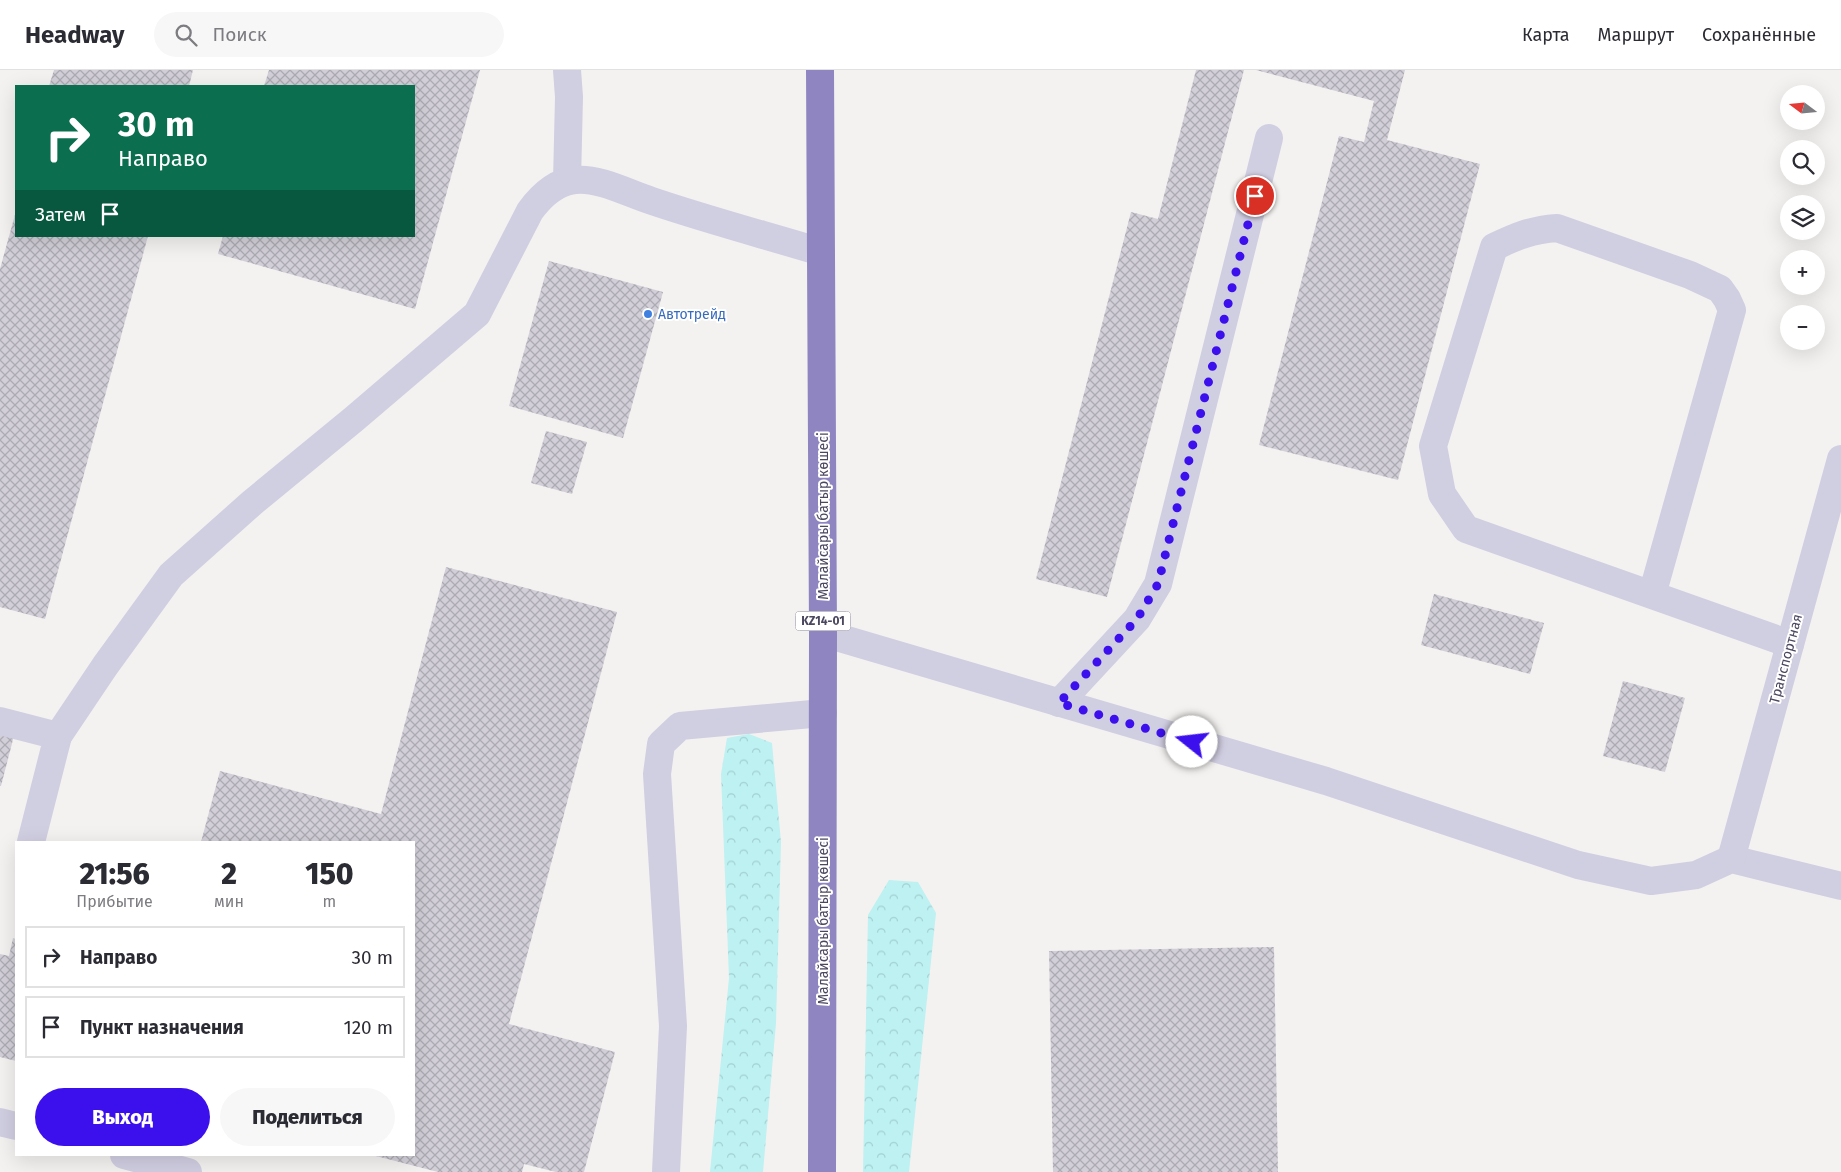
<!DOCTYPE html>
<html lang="ru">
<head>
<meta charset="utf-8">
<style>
	:root { --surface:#fff; --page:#f7f7f7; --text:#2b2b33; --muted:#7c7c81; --line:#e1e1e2; --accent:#3c10ed }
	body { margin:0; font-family:"Fira Sans",sans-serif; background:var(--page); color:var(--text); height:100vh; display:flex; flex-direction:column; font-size:19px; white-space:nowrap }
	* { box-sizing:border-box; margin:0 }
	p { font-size:16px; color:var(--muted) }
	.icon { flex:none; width:28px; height:28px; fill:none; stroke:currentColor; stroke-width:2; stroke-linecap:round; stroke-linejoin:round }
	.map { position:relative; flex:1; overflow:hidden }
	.panel { position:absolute; left:15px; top:771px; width:400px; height:315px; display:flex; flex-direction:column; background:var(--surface); border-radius:0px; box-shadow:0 5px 20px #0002 }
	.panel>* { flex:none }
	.guide { position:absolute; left:15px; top:15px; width:400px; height:152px; border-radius:0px; box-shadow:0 5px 20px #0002; background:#0b6e4f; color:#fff; overflow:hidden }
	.needle { width:32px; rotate:286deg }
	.controls { position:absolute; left:1780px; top:15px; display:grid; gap:10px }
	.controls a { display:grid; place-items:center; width:45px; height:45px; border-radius:50%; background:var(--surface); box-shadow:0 5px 20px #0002; font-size:25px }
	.pin { position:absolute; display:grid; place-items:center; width:42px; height:42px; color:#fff; margin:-21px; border:2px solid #fff; border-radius:50%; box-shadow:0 1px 5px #0007 }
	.me { position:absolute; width:55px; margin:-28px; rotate:286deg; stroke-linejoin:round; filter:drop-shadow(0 0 4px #0008) }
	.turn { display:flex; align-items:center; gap:18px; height:105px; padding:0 20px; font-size:22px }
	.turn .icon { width:65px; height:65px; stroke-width:2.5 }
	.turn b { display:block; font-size:35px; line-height:42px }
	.then { display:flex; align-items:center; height:48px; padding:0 20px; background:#0003; gap:10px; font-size:19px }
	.eta { display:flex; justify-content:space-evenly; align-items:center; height:85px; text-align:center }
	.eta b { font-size:30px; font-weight:800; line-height:35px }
	.action { display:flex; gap:10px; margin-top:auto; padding:10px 20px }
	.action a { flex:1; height:58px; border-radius:30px; background:var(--accent); color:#fff; font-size:20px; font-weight:800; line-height:58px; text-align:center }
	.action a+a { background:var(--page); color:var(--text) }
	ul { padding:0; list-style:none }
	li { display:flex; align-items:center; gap:15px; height:62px; margin:0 10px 8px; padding:0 10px; border:2px solid var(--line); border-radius:0px }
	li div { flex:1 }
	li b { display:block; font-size:19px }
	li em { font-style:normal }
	header { display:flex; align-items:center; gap:30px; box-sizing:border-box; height:70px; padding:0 25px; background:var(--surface); border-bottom:1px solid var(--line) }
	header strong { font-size:24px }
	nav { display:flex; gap:28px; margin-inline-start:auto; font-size:18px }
	.search { width:350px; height:45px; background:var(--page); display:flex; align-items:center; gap:12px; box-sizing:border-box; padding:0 18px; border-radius:28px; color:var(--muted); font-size:19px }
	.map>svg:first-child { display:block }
	.forest { fill:url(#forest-crowns) }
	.building { fill:url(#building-cross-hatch) }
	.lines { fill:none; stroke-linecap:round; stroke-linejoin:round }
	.minor { stroke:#d0cee1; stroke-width:28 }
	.highway { stroke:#8f86c1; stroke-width:28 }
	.route { stroke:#3c10ed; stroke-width:9; stroke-dasharray:0 16.2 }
	.shop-dot { fill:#3f7fe0; stroke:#fff; stroke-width:2 }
	.labels { text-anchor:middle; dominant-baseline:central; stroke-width:4; stroke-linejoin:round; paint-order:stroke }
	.shield { fill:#fff; stroke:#807e8f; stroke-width:1 }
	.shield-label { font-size:12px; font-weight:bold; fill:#4a475f }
	.shop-label { font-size:14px; fill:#366cbe; stroke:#fff; text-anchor:start }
	.street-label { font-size:14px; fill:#4a475f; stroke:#fff }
</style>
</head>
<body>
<header>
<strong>Headway</strong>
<div class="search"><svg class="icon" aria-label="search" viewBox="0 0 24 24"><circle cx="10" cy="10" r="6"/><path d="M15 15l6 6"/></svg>Поиск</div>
<nav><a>Карта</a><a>Маршрут</a><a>Сохранённые</a></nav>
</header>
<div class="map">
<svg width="1841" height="1102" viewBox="0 0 1841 1102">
	<defs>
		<pattern id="forest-crowns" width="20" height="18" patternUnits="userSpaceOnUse" patternTransform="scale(1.25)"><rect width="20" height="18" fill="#bdf1f2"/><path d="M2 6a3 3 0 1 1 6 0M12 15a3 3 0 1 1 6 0" fill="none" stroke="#a4d0d2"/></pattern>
		<pattern id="building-cross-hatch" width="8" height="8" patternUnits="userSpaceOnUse" patternTransform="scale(1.25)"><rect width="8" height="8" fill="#d2cfd8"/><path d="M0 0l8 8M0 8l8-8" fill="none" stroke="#acaab2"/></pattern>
	</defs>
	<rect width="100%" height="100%" fill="#f3f2f0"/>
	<!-- forest -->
	<g class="forest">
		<polygon points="749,664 772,673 781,772 776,953 763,1102 710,1102 729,908 721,704 727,668"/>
		<polygon points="889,810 918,812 936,843 909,1102 863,1102 868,845"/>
	</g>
	<!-- building -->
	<g class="building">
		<polygon points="54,0 193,0 189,16 49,16"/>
		<polygon points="269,0 480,0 415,239 218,184 223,166 414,166 414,16 264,16"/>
		<polygon points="1196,0 1244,0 1107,527 1036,509 1131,142 1158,149"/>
		<polygon points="1256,0 1405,0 1387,70 1480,94 1398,410 1259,375 1339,66 1364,72 1374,31"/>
		<polygon points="16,141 16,166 148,166 45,549 0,537 0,199"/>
		<polygon points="549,191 663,222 623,368 509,336"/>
		<polygon points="546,361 587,372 572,424 531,413"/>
		<polygon points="446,497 617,542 509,954 615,982 584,1102 556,1102 524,1094 522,1102 438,1102 376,1086 414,1085 414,772 201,772 220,701 381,744"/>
		<polygon points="1434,524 1544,553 1530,604 1421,575"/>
		<polygon points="1623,611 1685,628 1665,702 1603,686"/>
		<polygon points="0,653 16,658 1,716 0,716"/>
		<polygon points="13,868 16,869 16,991 0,987 0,884 9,886"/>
		<polygon points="1274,877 1278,1102 1053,1102 1049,881"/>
	</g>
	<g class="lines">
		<!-- minor -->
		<g class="minor">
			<polyline points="567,0 569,27 567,111"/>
			<path d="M1652 525 1732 240 1727 229 1720 219 1690 205 1557 158C1531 160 1517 166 1494 177L1433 376 1442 424 1466 459 1790 574"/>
			<polyline points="823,563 1326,711 1578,795 1651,811 1696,805 1731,789 1841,816"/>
			<polyline points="1059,633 1137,549 1158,514 1269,68"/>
			<polyline points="0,651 58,666 31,772"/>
			<path d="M58 666 105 596 171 505 253 432 354 349 477 244 530 141C541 126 555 112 575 110 598 107 630 124 652 131 708 150 765 165 821 182"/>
			<polyline points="1731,789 1841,389"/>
			<polyline points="0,1052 16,1056"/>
			<polyline points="124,1085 188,1102"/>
			<polyline points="666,1102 673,956 657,704 661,674 680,656 823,643"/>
		</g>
		<!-- highway -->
		<polyline class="highway" points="820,0 823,563 822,1102"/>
	</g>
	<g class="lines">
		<!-- route -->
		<polyline class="route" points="1192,672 1059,633 1137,549 1158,514 1255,126"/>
	</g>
	<!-- markers -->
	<circle class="shop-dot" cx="648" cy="244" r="5"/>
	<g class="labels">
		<!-- shield labels -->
		<rect class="shield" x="795.5" y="541.5" width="55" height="19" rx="4"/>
		<g class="shield-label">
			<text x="823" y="551">KZ14-01</text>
		</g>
		<!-- shop labels -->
		<g class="shop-label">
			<text x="658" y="244">Автотрейд</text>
		</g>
		<!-- street labels -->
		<g class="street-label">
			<text transform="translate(823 446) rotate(-90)">Малайсары батыр көшесі</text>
			<text transform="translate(1786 589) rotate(-75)">Транспортная</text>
			<text transform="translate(823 851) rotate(-90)">Малайсары батыр көшесі</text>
		</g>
	</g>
</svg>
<div class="controls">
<a><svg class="needle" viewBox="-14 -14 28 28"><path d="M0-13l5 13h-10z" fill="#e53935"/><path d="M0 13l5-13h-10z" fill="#7c7c81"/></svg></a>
<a><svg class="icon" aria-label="search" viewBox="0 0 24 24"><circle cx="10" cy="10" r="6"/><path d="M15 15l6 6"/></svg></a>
<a><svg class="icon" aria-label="layers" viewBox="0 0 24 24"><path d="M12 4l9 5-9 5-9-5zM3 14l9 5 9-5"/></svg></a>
<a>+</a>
<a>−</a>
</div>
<div class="pin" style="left:1255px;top:126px;background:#d93025"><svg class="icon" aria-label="arrive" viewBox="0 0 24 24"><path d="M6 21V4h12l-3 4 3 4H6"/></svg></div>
<svg class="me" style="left:1192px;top:672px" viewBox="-20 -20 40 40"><circle r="19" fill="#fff"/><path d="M0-13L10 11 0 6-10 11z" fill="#3c10ed"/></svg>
<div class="guide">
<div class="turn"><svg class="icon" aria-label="right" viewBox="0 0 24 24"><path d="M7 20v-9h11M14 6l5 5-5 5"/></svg><div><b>30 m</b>Направо</div></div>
<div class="then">Затем<svg class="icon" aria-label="arrive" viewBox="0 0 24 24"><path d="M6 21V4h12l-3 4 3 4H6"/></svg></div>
</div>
<section class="panel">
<div class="eta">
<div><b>21:56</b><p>Прибытие</p></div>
<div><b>2</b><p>мин</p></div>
<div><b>150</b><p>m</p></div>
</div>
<ul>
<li><svg class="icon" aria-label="right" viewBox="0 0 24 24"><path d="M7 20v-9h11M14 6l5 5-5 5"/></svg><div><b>Направо</b></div><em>30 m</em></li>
<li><svg class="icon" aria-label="arrive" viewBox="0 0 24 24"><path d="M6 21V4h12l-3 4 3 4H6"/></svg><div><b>Пункт назначения</b></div><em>120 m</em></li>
</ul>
<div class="action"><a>Выход</a><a>Поделиться</a></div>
</section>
</div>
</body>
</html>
